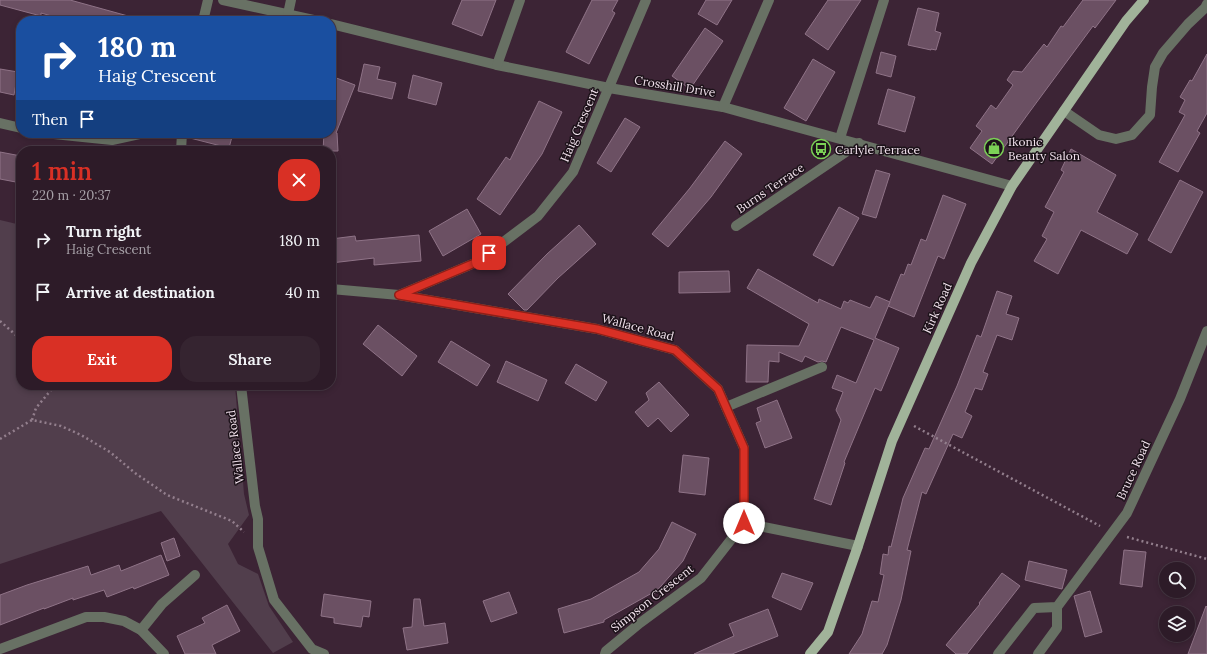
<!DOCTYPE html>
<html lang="en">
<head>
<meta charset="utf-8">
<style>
	:root { --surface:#2d1b28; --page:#352430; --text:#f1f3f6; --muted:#a7a1a8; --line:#483945; --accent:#d93025 }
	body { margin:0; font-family:Lora,serif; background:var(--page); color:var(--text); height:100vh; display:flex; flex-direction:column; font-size:15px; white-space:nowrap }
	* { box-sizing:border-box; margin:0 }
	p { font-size:13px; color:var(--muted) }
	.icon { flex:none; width:22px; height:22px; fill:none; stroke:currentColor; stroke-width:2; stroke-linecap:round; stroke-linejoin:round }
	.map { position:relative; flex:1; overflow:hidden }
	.details { position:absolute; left:16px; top:146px; width:320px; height:244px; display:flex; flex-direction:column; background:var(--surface); border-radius:16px; box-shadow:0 2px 6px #0003,0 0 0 1px var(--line) }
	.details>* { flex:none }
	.guide { position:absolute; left:16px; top:16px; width:320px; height:122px; border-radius:16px; box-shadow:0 2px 6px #0003,0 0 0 1px var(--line); background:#1a4fa0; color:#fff; overflow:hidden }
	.controls { position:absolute; left:1159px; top:562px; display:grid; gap:8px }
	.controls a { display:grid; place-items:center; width:36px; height:36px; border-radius:50%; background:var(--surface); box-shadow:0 2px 6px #0003,0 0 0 1px var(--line); font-size:20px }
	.pin { position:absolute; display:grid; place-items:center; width:34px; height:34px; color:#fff; margin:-17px; border-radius:8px; box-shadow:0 2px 6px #0006 }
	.me { position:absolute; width:44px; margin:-22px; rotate:0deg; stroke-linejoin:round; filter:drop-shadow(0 0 3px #0008) }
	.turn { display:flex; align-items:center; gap:14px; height:84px; padding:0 16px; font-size:18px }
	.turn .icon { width:52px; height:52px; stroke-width:2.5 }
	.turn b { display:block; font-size:28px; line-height:34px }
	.then { display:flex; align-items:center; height:38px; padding:0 16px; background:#0003; gap:8px; font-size:15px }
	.round { display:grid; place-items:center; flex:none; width:42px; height:42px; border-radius:16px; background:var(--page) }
	.overview { display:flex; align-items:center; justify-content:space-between; height:68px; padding:0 16px }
	h1 { font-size:24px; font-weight:600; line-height:30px; color:var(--accent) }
	.button { display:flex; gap:8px; margin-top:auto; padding:8px 16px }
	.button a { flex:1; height:46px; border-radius:16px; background:var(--accent); color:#fff; font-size:16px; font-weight:600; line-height:46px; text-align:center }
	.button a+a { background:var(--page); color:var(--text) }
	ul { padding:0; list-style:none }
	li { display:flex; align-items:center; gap:12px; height:52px; padding:0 16px }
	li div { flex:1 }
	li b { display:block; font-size:15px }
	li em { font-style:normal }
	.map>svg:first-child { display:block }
	.green { fill:#513e4c }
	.building { fill:#6b5063; stroke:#8f7387 }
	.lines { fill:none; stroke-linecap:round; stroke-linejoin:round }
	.path { stroke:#937f8d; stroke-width:2.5; stroke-dasharray:2 3; stroke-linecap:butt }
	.minor { stroke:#687164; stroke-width:10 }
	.major { stroke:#a1b39a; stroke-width:10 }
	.route-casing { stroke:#8d1f18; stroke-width:10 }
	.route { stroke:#d93025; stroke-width:7 }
	.labels { text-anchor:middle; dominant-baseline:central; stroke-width:3; stroke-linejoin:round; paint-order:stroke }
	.street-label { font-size:12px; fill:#f1e1ec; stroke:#1c1219 }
	.poi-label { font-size:12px; fill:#f1e1ec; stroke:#1c1219; text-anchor:start }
</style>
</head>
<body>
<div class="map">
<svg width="1207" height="654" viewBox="0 0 1207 654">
	<rect width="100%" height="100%" fill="#3c2435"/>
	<!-- green -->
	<polygon class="green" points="0,220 21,225 21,385 235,385 244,494 249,515 228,544 238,564 258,574 269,606 293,642 273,653 161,511 0,564"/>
	<!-- building -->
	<g class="building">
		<polygon points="0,0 70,0 128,16 127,21 69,21 41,13 41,16 0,5"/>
		<polygon points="462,0 496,0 482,36 452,24"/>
		<polygon points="592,0 618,0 612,11 615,13 589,64 566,52"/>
		<polygon points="706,0 732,0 717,25 698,14"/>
		<polygon points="828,0 861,0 828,50 805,34"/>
		<polygon points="1083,0 1116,0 1095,28 1093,26 1028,114 992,164 970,148 982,131 976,126 991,105 996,109 1013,85 1007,80 1013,71 1022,72 1044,44 1047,47 1061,26 1063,27"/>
		<polygon points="918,8 939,13 935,31 941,33 936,50 931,49 931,50 908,45"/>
		<polygon points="705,28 723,41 690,89 672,76"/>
		<polygon points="881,52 896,56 891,77 876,73"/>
		<polygon points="1207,54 1207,113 1197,131 1200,133 1178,172 1159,162 1185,115 1179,112 1185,100 1180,97 1190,80 1192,81"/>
		<polygon points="813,59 835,72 806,121 784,108"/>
		<polygon points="364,64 380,67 377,79 396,83 392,99 358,91"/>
		<polygon points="0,69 18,72 14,95 0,92"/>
		<polygon points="413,75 442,83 436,105 408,98"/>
		<polygon points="331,76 355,85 336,133 337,133 338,151 323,151 324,133 331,133"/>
		<polygon points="888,89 915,97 905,132 878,124"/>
		<polygon points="539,101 562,112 542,154 500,215 477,199 506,157 510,160"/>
		<polygon points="625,118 640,127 611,172 597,163"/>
		<polygon points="191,133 233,133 229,148 190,138"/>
		<polygon points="725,141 742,154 711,197 668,247 652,234 690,188"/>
		<polygon points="1071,149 1116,175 1097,212 1138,234 1127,254 1081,230 1058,274 1034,261 1047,239 1042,236 1054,212 1045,207 1064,172 1061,170"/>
		<polygon points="0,152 21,156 21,183 0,179"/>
		<polygon points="876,170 890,174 876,218 862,214"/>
		<polygon points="1180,180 1203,192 1171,253 1148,240"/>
		<polygon points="943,195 966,204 944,259 938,256 914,317 888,306 901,274 904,275 908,264 911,265 921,239 926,241"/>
		<polygon points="839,207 859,218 833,266 813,255"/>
		<polygon points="467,209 481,234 443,256 429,231"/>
		<polygon points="579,225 596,244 558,278 527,310 524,310 508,294 547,254"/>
		<polygon points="419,235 421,261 374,265 374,258 331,263 331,239 355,236 356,241"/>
		<polygon points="758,269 818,303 819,299 841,309 844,301 848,303 850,300 870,308 876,296 890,302 875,338 899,348 881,391 875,388 844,462 845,463 831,505 814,499 841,420 836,410 843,392 832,388 837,375 856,383 874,340 841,327 826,362 822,361 818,362 805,356 802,362 779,352 779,362 769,361 768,382 746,382 747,345 799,346 809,324 747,288"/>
		<polygon points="729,271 730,292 679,293 679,272"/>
		<polygon points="997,291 1012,296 1006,314 1019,318 1012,340 997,335 983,372 988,374 982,390 975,388 965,412 972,416 962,438 953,434 926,494 922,492 907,550 911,551 901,600 887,645 882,654 849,654 862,634 872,601 878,602 884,575 880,574 883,554 888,555 889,546 891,547 903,498 925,448 929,449 957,386 977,335 981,337"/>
		<polygon points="378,325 417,356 402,376 363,344"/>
		<polygon points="451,341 490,365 477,386 438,362"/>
		<polygon points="506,361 547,380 538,401 497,382"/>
		<polygon points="576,364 607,382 596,401 565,383"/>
		<polygon points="659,382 689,415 671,432 658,418 648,427 635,412 649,400 646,393"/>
		<polygon points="777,400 792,438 765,448 756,423 761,421 757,408"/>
		<polygon points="683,455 709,458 705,495 679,492"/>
		<polygon points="672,522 696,534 683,561 654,594 652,593 604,620 604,622 564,633 558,609 591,599 639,572 659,549"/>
		<polygon points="174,538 180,556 167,561 161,543"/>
		<polygon points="1124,550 1146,552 1142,587 1120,584"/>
		<polygon points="161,555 169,575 134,589 133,587 107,597 104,590 73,600 73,598 44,609 44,608 0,625 0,595 27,585 88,566 91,575 119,565 121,571"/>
		<polygon points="1029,561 1067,570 1062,589 1025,580"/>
		<polygon points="782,573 813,583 801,610 772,597"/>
		<polygon points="1002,573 1020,586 967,654 956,654 946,645 980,604 979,603"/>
		<polygon points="1090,591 1102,632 1085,637 1074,596"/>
		<polygon points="509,592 517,613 491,622 483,601"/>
		<polygon points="324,594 371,601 369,617 363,616 361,627 334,623 334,618 321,616"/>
		<polygon points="414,599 420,599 424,626 445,623 448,643 407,650 403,628 412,627"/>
		<polygon points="227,605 240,631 212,645 216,654 185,654 177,636 205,623 202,618"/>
		<polygon points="1206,606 1207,607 1207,654 1188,654"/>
		<polygon points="768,609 778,636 732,654 694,654 734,636 729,624"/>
	</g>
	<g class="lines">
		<!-- path -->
		<g class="path">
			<polyline points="0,321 18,337 21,338"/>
			<polyline points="32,420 36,408 51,390 63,385"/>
			<polyline points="914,426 1100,526"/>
			<polyline points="0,439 32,420 61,426 81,435 110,452 135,473 167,495 232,521 244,532"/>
			<polyline points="1127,537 1207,559"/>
		</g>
		<!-- minor -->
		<g class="minor">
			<polyline points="223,0 318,21"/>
			<polyline points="288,14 291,0"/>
			<polyline points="203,21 208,0"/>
			<polyline points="331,24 497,65 609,88 723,107 1012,186"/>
			<polyline points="497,65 520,0"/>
			<polyline points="723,107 769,0"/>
			<polyline points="1064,111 1099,135 1116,139 1132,135 1150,115 1152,87 1155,67 1163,53 1188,24 1205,8 1207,4"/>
			<polyline points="0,123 21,128"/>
			<polyline points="44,133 112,140 144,133"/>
			<polyline points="840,138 884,0"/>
			<polyline points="181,151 182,133"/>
			<polyline points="736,226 859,143"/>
			<polyline points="331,289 399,295 597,329 675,350 718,389 744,448 744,523 858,546"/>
			<polyline points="399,295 477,262 538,216 573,172 646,0"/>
			<polyline points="241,385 255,506 258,519 258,547 274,600 312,649 324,654"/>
			<polyline points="726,407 822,367"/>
			<polyline points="141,630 162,604 195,575"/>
			<polyline points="0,649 86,617 104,617 124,621 141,630 164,654"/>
			<polyline points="605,654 606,651 640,623 701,578 744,523"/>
			<polyline points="998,654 1034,608 1057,607 1127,513 1180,399 1207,331"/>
			<polyline points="1038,654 1057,628 1057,607"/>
		</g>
		<!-- major -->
		<polyline class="major" points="810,654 828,632 858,546 892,441 971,263 1012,186 1126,21 1144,0"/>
	</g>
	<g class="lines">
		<defs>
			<polyline id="route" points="489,253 477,262 399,295 597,329 675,350 718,389 744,448 744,523"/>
		</defs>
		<!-- route casing -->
		<use href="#route" class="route-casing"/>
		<!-- route -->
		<use href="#route" class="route"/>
	</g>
	<!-- icons -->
	<defs>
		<symbol id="shop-ring" viewBox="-11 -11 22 22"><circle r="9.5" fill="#1c1219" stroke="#7bd156" stroke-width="1.5"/><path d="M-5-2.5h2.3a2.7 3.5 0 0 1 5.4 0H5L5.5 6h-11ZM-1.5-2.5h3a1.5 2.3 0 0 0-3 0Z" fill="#7bd156"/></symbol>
		<symbol id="bus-ring" viewBox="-11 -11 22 22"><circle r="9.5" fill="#1c1219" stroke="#7bd156" stroke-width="1.5"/><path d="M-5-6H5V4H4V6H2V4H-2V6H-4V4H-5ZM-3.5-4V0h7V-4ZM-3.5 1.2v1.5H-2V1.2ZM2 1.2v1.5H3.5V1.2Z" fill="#7bd156"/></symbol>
	</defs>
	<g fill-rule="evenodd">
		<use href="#shop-ring" x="983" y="137" width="22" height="22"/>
		<use href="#bus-ring" x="810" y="138" width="22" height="22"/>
	</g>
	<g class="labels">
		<!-- street labels -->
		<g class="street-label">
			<text transform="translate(675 86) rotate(9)">Crosshill Drive</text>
			<text transform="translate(579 125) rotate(-67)">Haig Crescent</text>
			<text transform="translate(770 188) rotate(-34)">Burns Terrace</text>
			<text transform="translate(937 308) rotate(-66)">Kirk Road</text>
			<text transform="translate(638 327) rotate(15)">Wallace Road</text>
			<text transform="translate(235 447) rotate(-97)">Wallace Road</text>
			<text transform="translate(1133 470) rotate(-65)">Bruce Road</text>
			<text transform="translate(652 598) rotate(-38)">Simpson Crescent</text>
		</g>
		<!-- poi labels -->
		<g class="poi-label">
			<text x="1008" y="141">Ikonic<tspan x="1008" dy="14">Beauty Salon</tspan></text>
			<text x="835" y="149">Carlyle Terrace</text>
		</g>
	</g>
</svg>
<div class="controls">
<a><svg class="icon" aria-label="search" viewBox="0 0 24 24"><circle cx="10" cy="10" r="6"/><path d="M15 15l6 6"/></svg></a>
<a><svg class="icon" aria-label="layers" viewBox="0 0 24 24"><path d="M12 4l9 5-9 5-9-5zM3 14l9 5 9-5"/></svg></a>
</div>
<div class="pin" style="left:489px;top:253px;background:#d93025"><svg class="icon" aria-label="arrive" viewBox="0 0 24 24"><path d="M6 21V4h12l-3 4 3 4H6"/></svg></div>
<svg class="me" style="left:744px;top:523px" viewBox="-20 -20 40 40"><circle r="19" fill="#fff"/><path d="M0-13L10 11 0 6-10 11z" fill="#d93025"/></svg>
<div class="guide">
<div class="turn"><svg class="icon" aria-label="right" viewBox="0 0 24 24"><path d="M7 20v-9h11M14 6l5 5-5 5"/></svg><div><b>180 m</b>Haig Crescent</div></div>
<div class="then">Then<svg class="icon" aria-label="arrive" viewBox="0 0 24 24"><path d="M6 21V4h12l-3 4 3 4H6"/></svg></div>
</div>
<section class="details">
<div class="overview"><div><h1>1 min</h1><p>220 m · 20:37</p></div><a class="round" style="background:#d93025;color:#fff"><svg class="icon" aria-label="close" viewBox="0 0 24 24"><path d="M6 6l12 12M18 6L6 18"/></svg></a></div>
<ul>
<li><svg class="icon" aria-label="right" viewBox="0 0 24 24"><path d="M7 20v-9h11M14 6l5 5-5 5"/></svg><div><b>Turn right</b><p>Haig Crescent</p></div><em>180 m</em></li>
<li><svg class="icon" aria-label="arrive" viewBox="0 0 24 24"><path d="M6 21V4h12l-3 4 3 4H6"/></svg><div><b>Arrive at destination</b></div><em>40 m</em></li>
</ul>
<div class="button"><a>Exit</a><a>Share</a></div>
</section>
</div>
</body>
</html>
